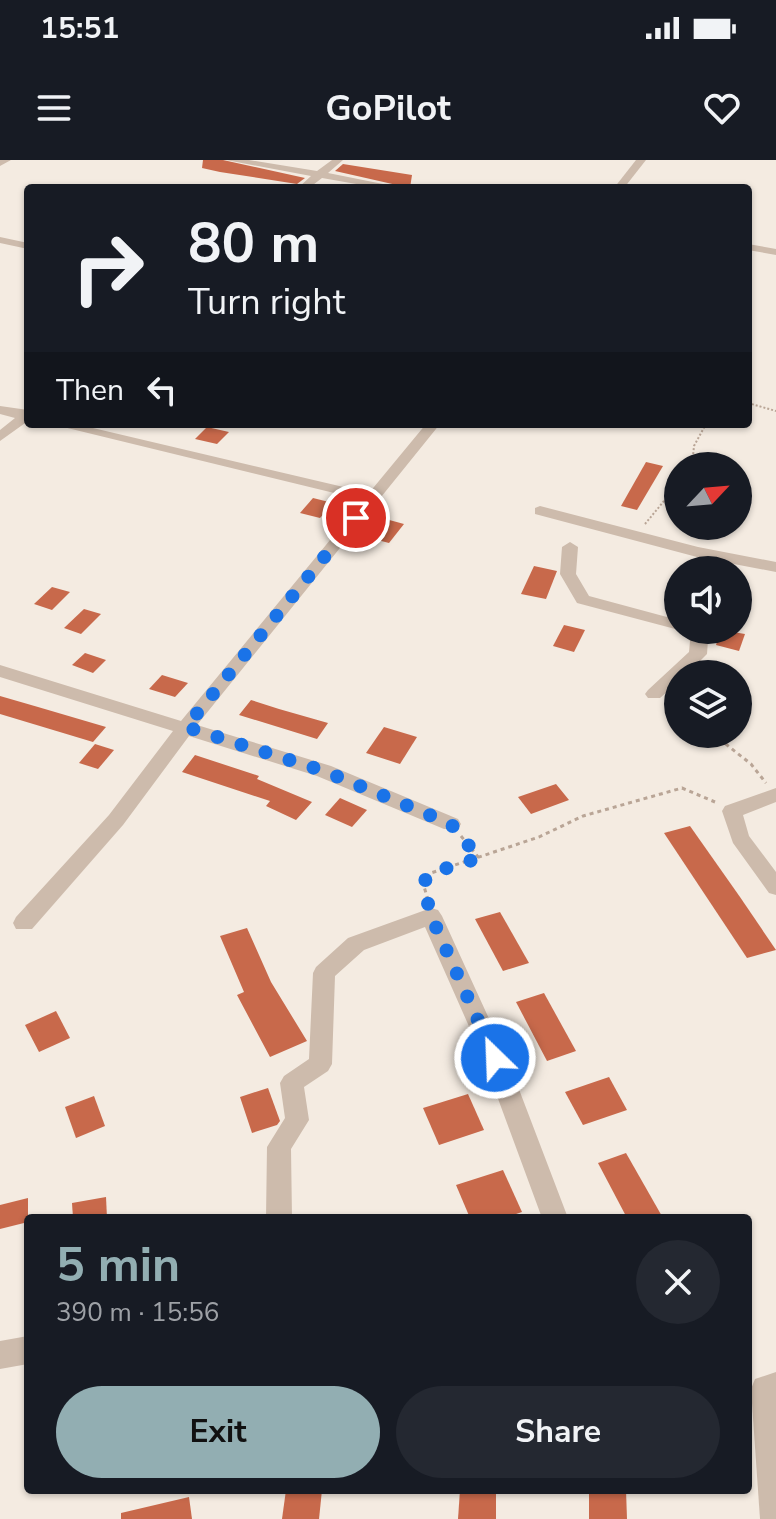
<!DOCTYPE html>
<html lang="en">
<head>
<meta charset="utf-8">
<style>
	:root { --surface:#171b24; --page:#242831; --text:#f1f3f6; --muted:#9ea1a6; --accent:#92aeb2 }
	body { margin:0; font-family:"Nunito Sans",sans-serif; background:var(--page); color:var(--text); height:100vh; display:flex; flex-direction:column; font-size:30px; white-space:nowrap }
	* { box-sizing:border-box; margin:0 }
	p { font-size:26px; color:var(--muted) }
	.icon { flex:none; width:44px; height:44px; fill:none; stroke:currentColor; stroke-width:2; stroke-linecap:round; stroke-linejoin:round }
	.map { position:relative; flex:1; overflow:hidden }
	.panel { position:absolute; left:24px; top:1054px; width:728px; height:280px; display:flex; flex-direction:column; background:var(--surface); border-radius:8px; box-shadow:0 2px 6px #0004 }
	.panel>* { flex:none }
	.hud { position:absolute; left:24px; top:24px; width:728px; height:244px; border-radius:8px; box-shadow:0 2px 6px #0004; background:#171b24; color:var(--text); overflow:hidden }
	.needle { width:52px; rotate:64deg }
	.buttons { position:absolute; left:664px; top:292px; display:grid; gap:16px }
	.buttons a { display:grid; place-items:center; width:88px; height:88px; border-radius:50%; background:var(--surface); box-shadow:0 2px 6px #0004; font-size:40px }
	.pin { position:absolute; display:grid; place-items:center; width:68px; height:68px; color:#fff; margin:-34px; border:4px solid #fff; border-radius:50%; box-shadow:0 2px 8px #0007 }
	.me { position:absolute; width:88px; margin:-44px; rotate:336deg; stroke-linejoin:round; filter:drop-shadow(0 0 6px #0008) }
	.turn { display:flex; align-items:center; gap:28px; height:168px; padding:0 32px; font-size:36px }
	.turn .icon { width:104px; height:104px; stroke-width:2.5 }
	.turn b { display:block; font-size:56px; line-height:68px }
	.then { display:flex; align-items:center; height:76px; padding:0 32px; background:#0003; gap:16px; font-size:30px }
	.round { display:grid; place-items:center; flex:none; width:84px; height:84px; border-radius:42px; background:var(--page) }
	.headline { display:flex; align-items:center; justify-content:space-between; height:136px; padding:0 32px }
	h1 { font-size:48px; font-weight:700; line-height:60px; color:var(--accent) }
	.primary-button { display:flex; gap:16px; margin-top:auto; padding:16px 32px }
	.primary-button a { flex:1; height:92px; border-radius:48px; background:var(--accent); color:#111; font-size:32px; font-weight:700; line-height:92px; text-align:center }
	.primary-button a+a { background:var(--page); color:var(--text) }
	.status { display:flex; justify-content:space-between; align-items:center; height:56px; padding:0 40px; background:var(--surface); direction:ltr }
	.status svg { height:22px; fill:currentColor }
	header { display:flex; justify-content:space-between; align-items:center; height:104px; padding:0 32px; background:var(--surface); font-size:36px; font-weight:700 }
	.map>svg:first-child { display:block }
	.building { fill:#c8694b }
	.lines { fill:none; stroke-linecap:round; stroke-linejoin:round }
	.path-far1 { stroke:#b9a596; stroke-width:2; stroke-dasharray:2 2; stroke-linecap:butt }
	.path { stroke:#b9a596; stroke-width:3; stroke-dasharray:4 4; stroke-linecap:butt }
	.minor { fill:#cdbbac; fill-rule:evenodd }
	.route { stroke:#1a73e8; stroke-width:14; stroke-dasharray:0 25.2 }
</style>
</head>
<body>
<div class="status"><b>15:51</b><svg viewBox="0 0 49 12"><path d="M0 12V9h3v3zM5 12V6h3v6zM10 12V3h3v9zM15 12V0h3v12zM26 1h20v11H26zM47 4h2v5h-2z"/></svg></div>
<header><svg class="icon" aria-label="menu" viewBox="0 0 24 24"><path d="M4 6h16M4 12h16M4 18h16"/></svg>GoPilot<svg class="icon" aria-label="heart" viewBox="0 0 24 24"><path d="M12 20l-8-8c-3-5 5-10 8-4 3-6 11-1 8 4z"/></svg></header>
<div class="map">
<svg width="776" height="1359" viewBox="0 0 776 1359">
	<rect width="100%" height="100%" fill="#f4ebe1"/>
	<!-- building -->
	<g class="building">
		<polygon points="203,0 223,0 305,18 297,24 220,12 202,8"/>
		<polygon points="343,4 412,15 410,28 335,11"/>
		<polygon points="207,267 229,272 217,284 195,279"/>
		<polygon points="646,302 663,306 637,350 621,346"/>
		<polygon points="313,338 333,343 320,358 300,353"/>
		<polygon points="382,358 404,364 389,383 366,377"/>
		<polygon points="534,406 557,411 546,439 521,434"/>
		<polygon points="52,427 70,432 52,450 34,444"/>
		<polygon points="84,449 101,454 81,474 64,468"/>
		<polygon points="564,465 585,470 574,492 553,486"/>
		<polygon points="721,470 745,474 739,491 716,485"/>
		<polygon points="85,493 106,500 93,513 72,505"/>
		<polygon points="162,515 188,523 175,537 149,529"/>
		<polygon points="0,536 38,547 106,567 93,582 0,554"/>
		<polygon points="251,540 279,549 328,563 317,579 239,555"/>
		<polygon points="384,567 417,577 400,604 366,593"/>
		<polygon points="95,584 114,590 98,609 79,603"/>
		<polygon points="195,595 259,616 257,619 312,642 296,660 266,646 270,641 182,612"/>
		<polygon points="556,624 569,640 531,654 518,637"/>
		<polygon points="340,638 367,650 352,667 325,655"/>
		<polygon points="690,666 740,737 776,790 747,798 664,673"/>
		<polygon points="500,752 529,803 503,811 475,759"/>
		<polygon points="247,768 271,822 307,881 270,897 237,835 244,832 220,776"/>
		<polygon points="544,833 576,891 547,901 516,842"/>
		<polygon points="56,851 70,878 39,892 25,865"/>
		<polygon points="609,917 627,950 583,965 565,932"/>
		<polygon points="268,928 280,961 277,965 252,973 240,937"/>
		<polygon points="468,934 484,970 439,985 423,948"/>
		<polygon points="94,936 105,966 76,978 65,947"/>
		<polygon points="626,993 663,1058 627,1058 598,1003"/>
		<polygon points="503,1010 522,1052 504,1058 470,1058 456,1025"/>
		<polygon points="106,1037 107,1058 73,1058 72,1043"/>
		<polygon points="28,1038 28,1062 0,1069 0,1045"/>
		<polygon points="286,1330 322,1330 319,1359 282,1359"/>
		<polygon points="460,1330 496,1330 496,1359 458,1359"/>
		<polygon points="589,1330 626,1330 627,1359 589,1359"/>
		<polygon points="189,1337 192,1359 121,1359 121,1353"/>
	</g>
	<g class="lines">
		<!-- path-far1 -->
		<g class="path-far1">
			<polyline points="748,243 776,251"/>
			<polyline points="692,306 694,286 706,264"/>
			<polyline points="645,364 678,324"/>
		</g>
		<!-- path -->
		<g class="path">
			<polyline points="668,541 678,547"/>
			<polyline points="713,574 751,604 766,623"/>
			<polyline points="461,676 479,698"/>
			<polyline points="428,740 423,723 431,713 539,677 583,656 682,628 715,642"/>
		</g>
		<!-- minor -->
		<g class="minor">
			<polygon points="0,0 11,0 0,6"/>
			<polygon points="226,0 249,0 317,11 332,0 343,0 328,13 403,28 379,28 322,18 309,28 298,28 311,16"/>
			<polygon points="636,0 646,0 624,28 614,28"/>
			<polygon points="0,77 28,83 28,89 0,83"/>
			<polygon points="748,84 776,89 776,95 748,90"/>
			<polygon points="0,246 28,250 28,261 0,281 0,270 15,258 0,254"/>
			<polygon points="51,264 76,264 369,333 426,264 440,264 197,565 331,606 458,659 461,664 458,669 444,669 317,616 189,576 123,665 32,769 16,769 13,763 16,757 109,655 173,571 0,517 0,505 181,561 363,340"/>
			<polygon points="540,346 698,387 776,402 776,412 697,397 535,354 535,348"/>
			<polygon points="570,382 578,387 576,414 589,436 678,460 679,470 577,443 560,414 562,387"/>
			<polygon points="681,470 699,470 708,480 707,494 687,514 678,514 678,522 660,538 648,538 645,534 648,530 689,492 690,481"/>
			<polygon points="776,628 776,642 743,655 749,676 776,712 776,735 769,733 733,683 722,651 725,646"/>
			<polygon points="431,748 438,750 442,756 507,898 568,1058 542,1058 483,898 425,767 364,790 335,816 332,904 328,911 304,927 309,960 291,989 292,1058 266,1058 267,987 285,958 280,923 284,916 309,899 313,813 316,807 348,778"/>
			<polygon points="28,1176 28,1204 0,1209 0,1181"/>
			<polygon points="776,1212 776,1359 760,1359 751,1229 755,1219"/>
		</g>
	</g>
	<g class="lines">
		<!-- route -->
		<polyline class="route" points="356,358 186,567 324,611 451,664 479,698 431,713 423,723 431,756 495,898"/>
	</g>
</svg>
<div class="buttons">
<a><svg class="needle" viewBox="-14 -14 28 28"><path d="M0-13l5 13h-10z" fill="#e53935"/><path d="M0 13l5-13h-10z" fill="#9ea1a6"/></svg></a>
<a><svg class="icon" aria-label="sound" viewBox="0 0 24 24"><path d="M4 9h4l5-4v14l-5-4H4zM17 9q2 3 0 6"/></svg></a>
<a><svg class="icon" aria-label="layers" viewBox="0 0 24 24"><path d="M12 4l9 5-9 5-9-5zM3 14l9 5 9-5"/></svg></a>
</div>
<div class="pin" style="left:356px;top:358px;background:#d93025"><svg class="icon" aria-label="arrive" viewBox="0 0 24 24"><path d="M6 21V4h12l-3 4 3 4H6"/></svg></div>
<svg class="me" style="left:495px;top:898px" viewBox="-20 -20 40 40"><circle r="17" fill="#1a73e8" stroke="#fff" stroke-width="3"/><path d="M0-11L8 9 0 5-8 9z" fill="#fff"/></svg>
<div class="hud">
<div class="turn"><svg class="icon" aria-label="right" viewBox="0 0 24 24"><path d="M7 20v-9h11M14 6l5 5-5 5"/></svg><div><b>80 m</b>Turn right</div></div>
<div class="then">Then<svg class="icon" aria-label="left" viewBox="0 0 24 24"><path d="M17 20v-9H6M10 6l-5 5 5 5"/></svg></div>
</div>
<section class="panel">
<div class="headline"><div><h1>5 min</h1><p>390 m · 15:56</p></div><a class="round"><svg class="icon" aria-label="close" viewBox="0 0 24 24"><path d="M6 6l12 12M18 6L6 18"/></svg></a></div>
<div class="primary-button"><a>Exit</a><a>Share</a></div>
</section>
</div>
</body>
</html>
